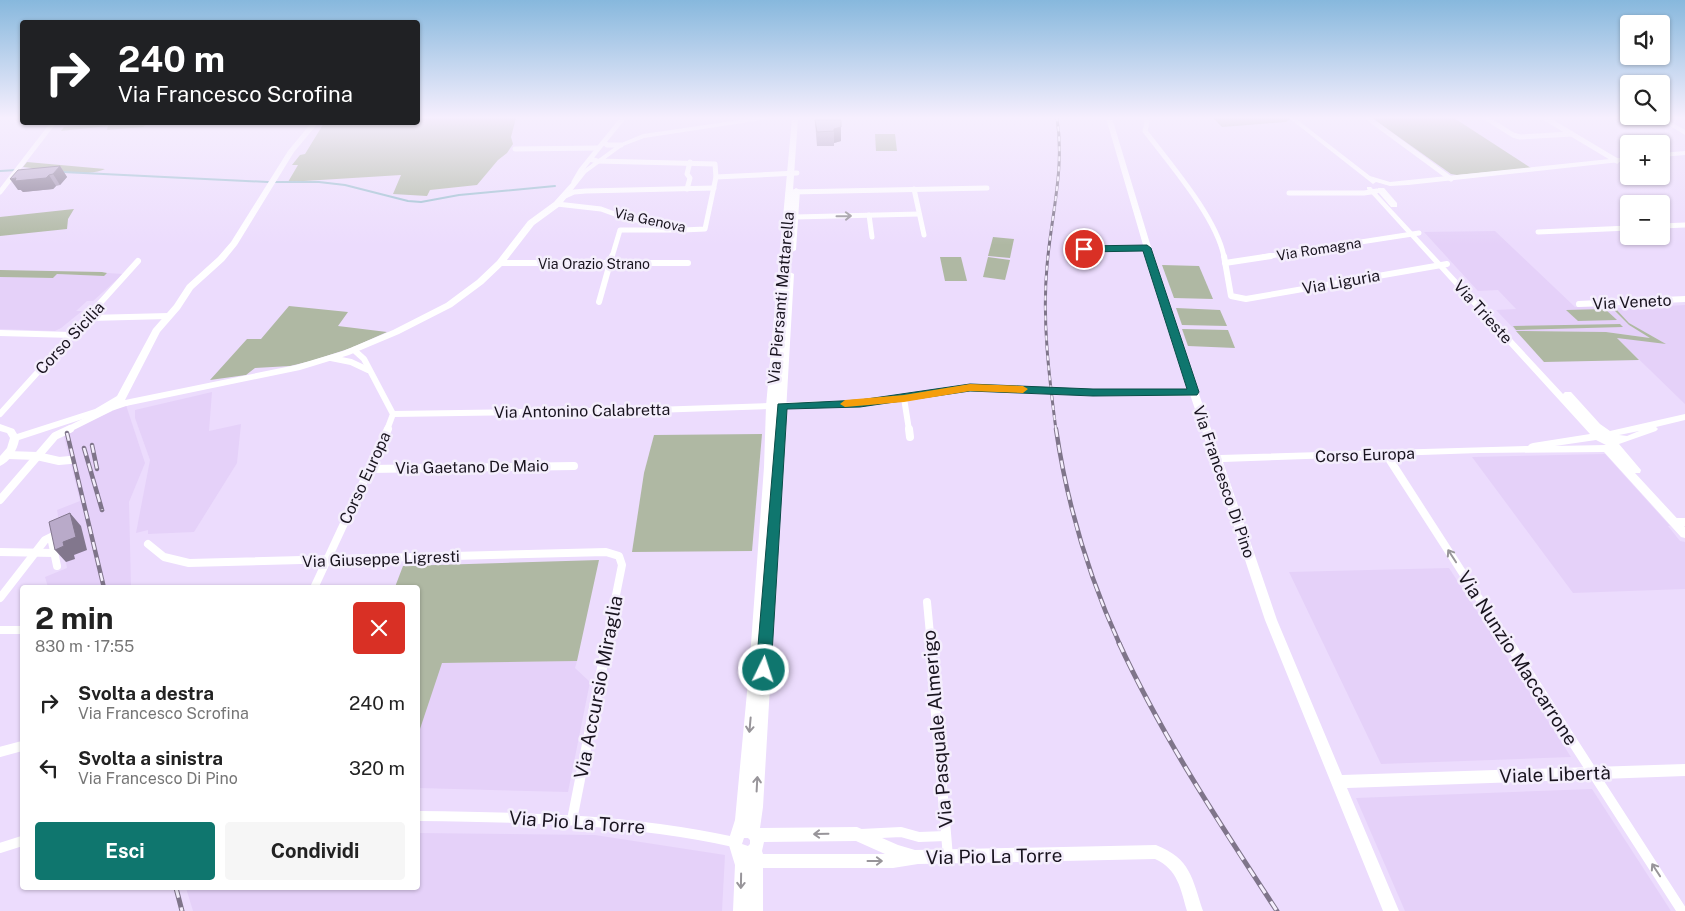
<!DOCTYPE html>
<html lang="it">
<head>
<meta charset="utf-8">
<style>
	:root { --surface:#fff; --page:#f6f6f6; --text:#222; --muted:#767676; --accent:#0f766e }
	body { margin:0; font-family:"Public Sans",sans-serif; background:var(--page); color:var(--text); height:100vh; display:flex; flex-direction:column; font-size:19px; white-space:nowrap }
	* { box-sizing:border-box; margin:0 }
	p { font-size:16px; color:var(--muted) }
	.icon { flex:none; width:28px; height:28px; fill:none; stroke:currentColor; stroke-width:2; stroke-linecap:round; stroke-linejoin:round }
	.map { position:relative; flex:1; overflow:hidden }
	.drawer { position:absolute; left:20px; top:585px; width:400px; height:305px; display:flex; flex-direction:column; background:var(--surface); border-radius:5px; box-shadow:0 1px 4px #0004 }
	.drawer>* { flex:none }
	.top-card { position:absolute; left:20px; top:20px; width:400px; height:105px; border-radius:5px; box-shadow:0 1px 4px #0004; background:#202124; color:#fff; overflow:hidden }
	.buttons { position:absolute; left:1620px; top:15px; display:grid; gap:10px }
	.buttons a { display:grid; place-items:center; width:50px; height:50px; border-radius:5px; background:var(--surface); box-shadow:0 1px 4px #0004; font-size:25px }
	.pin { position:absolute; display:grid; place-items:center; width:42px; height:42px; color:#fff; margin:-21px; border:2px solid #fff; border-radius:50%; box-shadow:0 1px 5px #0007 }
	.me { position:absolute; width:55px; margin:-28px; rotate:4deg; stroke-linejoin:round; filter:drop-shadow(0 0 4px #0008) }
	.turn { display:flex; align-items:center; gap:18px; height:105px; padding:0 15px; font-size:22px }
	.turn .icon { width:65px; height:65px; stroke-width:2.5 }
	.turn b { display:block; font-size:35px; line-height:42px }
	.round { display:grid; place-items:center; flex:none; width:52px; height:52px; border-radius:5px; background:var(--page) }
	.head { display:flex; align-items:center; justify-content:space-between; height:85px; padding:0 15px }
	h1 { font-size:30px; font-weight:700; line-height:38px }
	.primary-button { display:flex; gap:10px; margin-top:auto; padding:10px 15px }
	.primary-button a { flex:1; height:58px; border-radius:5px; background:var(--accent); color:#fff; font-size:20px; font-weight:700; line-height:58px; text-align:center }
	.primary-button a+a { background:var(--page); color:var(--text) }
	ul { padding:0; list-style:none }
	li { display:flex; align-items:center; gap:15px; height:65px; padding:0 15px }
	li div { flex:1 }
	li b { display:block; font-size:19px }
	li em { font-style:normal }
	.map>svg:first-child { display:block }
	.built { fill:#e5d1f9 }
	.green { fill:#afb8a3 }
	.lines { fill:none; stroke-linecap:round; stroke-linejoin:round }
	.stream { stroke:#97becd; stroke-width:2 }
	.minor-far3 { stroke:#fff; stroke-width:5 }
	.minor-far2 { stroke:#fff; stroke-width:6 }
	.minor-far1 { stroke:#fff; stroke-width:8 }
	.minor { stroke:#fff; stroke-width:10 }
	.tertiary { fill:#fff; fill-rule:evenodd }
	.rail-far2-casing { stroke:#7f758a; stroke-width:3 }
	.rail-far1-casing { stroke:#7f758a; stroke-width:4.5 }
	.rail-casing { stroke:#7f758a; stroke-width:5 }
	.rail-far2 { stroke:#f4eefc; stroke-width:2; stroke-dasharray:5; stroke-linecap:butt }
	.rail-far1 { stroke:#f4eefc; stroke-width:2.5; stroke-dasharray:8; stroke-linecap:butt }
	.rail { stroke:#f4eefc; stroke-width:3; stroke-dasharray:10; stroke-linecap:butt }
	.wall { fill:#9f92ad }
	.shaded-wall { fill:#82778d }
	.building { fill:#b9aac9; stroke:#82778d }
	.oneway { stroke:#98959a }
	.route { fill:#0f766e; stroke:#0a4d48 }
	.slow { fill:#f59e0b }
	.labels { text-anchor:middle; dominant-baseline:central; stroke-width:5; stroke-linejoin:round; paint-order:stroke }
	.far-street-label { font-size:14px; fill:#19141f; stroke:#f4eefc }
	.street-label { font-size:16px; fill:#19141f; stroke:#f4eefc }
	.near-street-label { font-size:19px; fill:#19141f; stroke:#f4eefc }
</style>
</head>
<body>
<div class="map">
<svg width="1685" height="911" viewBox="0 0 1685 911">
	<rect width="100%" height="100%" fill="#ecdcfd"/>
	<!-- built -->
	<g class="built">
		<polygon points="1495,231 1575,307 1610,307 1629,325 1651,338 1606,332 1516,331 1496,310 1516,309 1498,290 1478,291 1424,232"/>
		<polygon points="107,273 123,274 93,301 87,301 76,311 82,311 61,328 55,331 0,329 0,277 53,278 57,274 104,276"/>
		<polygon points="1685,305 1685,404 1616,337 1664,343 1629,323 1615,308 1667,308 1667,306"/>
		<polygon points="212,392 209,431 241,424 237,463 194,532 148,534 148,530 136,533 150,460 135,418 135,410"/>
		<polygon points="126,405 145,463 129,502 131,587 48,587 45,577 67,568 57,510 80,501 63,433"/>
		<polygon points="1605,454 1670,526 1668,526 1680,541 1685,542 1685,589 1573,593 1472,457"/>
		<polygon points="1449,568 1503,651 1571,757 1381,764 1289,572"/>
		<polygon points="577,661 575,668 590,682 568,792 418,788 418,735 441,663"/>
		<polygon points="1592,789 1671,911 1405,911 1356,798"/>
		<polygon points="418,833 595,835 725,855 722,911 193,911 186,888 418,888"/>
	</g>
	<!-- green -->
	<g class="green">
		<polygon points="418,118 516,118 511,137 513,144 507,153 498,160 477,185 430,190 427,196 393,194 401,175 288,182 298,165 292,165 300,155 305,154 324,123 418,122"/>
		<polygon points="1213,118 1291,118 1286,122 1222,127"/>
		<polygon points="1372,118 1454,118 1531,168 1457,175 1451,174"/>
		<polygon points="111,123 148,123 143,127 107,130 108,126 61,131 64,127"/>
		<polygon points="875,134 895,134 897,151 876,151"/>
		<path d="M27 162 105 169C87 178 46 169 23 167Z"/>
		<polygon points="74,209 68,219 67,229 0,236 0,217"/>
		<polygon points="993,237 1014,239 1010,258 988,256"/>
		<polygon points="940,257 961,257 967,281 945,281"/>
		<polygon points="988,257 1010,260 1005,280 983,277"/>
		<polygon points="1162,265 1199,266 1213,299 1174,298"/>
		<polygon points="0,270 102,272 107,273 104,276 57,274 53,278 0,277"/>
		<polygon points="289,306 348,312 338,326 387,332 351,348 311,361 290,366 255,368 246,375 210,380 247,339 261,339"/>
		<polygon points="1176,308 1220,310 1227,326 1182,325"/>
		<polygon points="1612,308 1615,308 1629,323 1666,344 1617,338 1639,360 1544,362 1516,331 1606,332 1650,338 1629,325"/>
		<polygon points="1605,309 1617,320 1578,321 1566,310"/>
		<polygon points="1620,324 1623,327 1516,330 1513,326"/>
		<polygon points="1182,329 1228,330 1235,348 1188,346"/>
		<polygon points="762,434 752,551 632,552 644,473 654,435"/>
		<polygon points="599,560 577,661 442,663 418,735 418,588 395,587 403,566"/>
	</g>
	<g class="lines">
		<!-- stream -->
		<g class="stream">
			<polyline points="0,171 17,170"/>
			<polyline points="63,172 268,182"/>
			<polyline points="274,182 319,182 345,185 408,201 421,202 459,195 555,186"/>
		</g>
		<!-- minor-far3 -->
		<g class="minor-far3">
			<path d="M1145 118 1147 122 1145 131C1170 164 1217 218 1224 257"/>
			<polyline points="1368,118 1451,179"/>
			<polyline points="1486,118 1513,135 1520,137 1572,134"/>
			<polyline points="1545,118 1617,161"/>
			<polyline points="604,142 607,145 621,145"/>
			<polyline points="515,149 598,148"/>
			<polyline points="716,177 797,173"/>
			<polyline points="574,182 581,170 623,118"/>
			<polyline points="687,189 690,178 687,174 690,162"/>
			<polyline points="914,189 924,235"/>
			<polyline points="0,192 54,122"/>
			<polyline points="791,192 987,188"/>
			<polyline points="1289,193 1364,193 1377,191"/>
			<polyline points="563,197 574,192 586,191 714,188"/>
			<polyline points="557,204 601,209 623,217 683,230 705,229 716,177 715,164 597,161 590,159"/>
			<polyline points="790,214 795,217 919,214"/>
			<polyline points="869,215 872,237"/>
			<polyline points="1661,226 1685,225"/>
			<polyline points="1538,232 1629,228"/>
			<polyline points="1084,249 1147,248"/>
			<polyline points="612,257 620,230 671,230"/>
			<polyline points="1263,257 1419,233"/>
		</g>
		<!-- minor-far2 -->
		<g class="minor-far2">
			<polyline points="1224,256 1231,296 1246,299 1447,264"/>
			<polyline points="500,263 688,263"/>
			<polyline points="1225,263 1271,256"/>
			<polyline points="599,302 612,256"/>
			<polyline points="1579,304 1685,299"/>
			<polyline points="89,318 169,316"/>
			<polyline points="0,333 72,335"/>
			<polyline points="354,350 364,359 393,414 387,430"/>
			<polyline points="331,358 351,362 368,370"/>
			<polyline points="904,398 909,430"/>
			<polyline points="0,414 138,261"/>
			<polyline points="393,414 654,410 860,403 970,388 1093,393 1194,393"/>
			<polyline points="67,430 111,408 126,403"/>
		</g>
		<!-- minor-far1 -->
		<g class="minor-far1">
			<polyline points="909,429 910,437"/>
			<polyline points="1386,454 1509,645"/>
			<polyline points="8,455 37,456 59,461 70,460"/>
			<polyline points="369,469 574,466"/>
			<polyline points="0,500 55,436 70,429"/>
			<polyline points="1674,522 1685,522"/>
			<polyline points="148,544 164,557 189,563 606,552 619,556 622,565 606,645"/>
			<polyline points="0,552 54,553"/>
			<polyline points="314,588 388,429"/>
			<polyline points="0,598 45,540 51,537 57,566"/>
			<polyline points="927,602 931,645"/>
			<polyline points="0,630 22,630"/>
		</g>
		<!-- minor -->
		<g class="minor">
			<polyline points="930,643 948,857"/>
			<polyline points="1509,643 1682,911"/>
			<polyline points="0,752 22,746"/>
			<path d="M418 816C525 817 629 819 734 842"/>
			<polyline points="572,820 607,643"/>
			<polyline points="861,834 901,832 919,837 946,836"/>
			<polyline points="0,848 22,841"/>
		</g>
		<!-- tertiary -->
		<g class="tertiary">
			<path d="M753 118H765L762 120 644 138 623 146 586 173 560 206 534 225 503 265 483 284 452 307 399 334 349 355 300 370 126 406 116 405 101 413 19 440C17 451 10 461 0 466V456L7 448 10 438 7 433 0 431V424L14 429 17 434 95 409 117 396 153 329 174 305 187 285 218 257 231 242 288 151 312 122H319L294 152 237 245 224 261 193 289 180 309 160 332 125 400 296 365 343 351 393 330 446 303 477 280 497 261 528 221 554 202 582 171 619 144 643 134Z"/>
			<path d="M792 118H798L793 190 796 188 800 190 796 250 792 252 788 250 791 204 786 274 790 272 794 274 763 807 760 828 857 827 898 845 915 850 1156 845C1191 859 1192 878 1203 911H1187C1181 890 1178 869 1155 859L918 864 893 868H763V911H733L735 865 728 842 735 820 749 671 764 467 766 406ZM744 838H748L750 840V844L748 846 742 844ZM856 841 885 854H763L762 851 764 842Z"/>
			<path d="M1106 118H1112L1170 310 1220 455 1528 446 1530 444 1533 443 1590 434 1367 189V187H1371L1563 394 1565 392H1571L1600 424 1610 431 1685 414V420L1656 427 1658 429 1656 431 1619 444 1641 470 1640 473H1635L1685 527V538L1681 537 1604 452 1479 453 1223 462 1277 620 1342 775 1685 764V776L1347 788 1399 911H1383L1265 620 1162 310ZM1639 431 1627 436 1619 435ZM1596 440 1606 445 1555 446Z"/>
			<polygon points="1289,118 1295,118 1370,176 1390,182 1629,157 1629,161 1408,185 1390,186 1376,182 1373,184"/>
			<polygon points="1657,118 1664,118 1685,130 1685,135"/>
			<polygon points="1685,151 1685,155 1661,157 1661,153"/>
			<polygon points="1378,188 1384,188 1397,203 1397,207 1391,207 1378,192"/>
		</g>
		<defs>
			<path id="rail-far2" d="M1056 430C1049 376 1042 320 1047 266 1051 216 1065 169 1057 118"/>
			<g id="rail-far1">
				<path d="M1056 429C1067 504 1088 575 1120 645"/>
				<polyline points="67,433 104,588"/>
				<polyline points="92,445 97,469"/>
				<polyline points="84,448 102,510"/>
			</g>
			<g id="rail">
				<path d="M1119 643C1163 738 1220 824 1277 911"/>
				<polyline points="176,888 182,911"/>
			</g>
		</defs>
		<!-- rail-far2 casing -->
		<use href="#rail-far2" class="rail-far2-casing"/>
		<!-- rail-far1 casing -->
		<use href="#rail-far1" class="rail-far1-casing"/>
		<!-- rail casing -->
		<use href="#rail" class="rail-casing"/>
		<!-- rail-far2 -->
		<use href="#rail-far2" class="rail-far2"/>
		<!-- rail-far1 -->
		<use href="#rail-far1" class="rail-far1"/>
		<!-- rail -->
		<use href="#rail" class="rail"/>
	</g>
	<!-- wall -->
	<g class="wall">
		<polygon points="815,120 841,120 841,141 834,143 834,146 817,146 816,134"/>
		<polygon points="60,166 67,177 60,185 56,186 53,189 23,192 21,190 18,190"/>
	</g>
	<!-- shaded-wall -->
	<g class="shaded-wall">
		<polygon points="841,127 841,141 834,143 834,129"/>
		<polygon points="60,166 67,177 60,185 53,174"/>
		<polygon points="49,175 56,186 53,189 23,192 21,190 18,190 10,179"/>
		<polygon points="70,513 81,526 87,550 74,555 75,559 66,562 55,550 63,542"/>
	</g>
	<!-- building -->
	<g class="building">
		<polygon points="815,120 841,120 841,127 834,129 834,131 817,132"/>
		<polygon points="60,166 53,174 49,175 46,178 15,181 16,178 10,179 18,170"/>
		<polygon points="70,513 76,537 63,542 64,546 55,550 49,522"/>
	</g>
	<!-- one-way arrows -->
	<defs><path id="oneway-shaft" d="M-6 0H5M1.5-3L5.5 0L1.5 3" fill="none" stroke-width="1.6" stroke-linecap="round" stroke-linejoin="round" transform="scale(1.25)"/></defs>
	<g class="oneway">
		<use href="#oneway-shaft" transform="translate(844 216) rotate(-1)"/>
		<use href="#oneway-shaft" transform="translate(1452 556) rotate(-123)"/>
		<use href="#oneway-shaft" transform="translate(750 725) rotate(95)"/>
		<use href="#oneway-shaft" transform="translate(757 784) rotate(-87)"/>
		<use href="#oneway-shaft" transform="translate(821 834) rotate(179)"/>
		<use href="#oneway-shaft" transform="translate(875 861)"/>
		<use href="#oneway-shaft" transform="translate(1656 870) rotate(-123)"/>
		<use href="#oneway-shaft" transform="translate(741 881) rotate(91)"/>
	</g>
	<!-- sky -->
	<linearGradient id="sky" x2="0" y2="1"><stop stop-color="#87b8dd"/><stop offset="0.48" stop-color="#f6effe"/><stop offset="1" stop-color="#f6effe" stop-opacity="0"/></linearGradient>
	<rect width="1685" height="245" fill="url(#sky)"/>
	<!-- route -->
	<polygon class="route" points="1147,245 1151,248 1199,392 1197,395 1093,396 970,391 860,407 787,409 771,670 768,675 764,676 759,675 756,670 778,404 860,400 970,384 1093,389 1187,389 1143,251 1084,252 1079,249 1084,246"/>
	<!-- slow -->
	<polygon class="slow" points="970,384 1023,386 1028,389 1023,393 970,391 904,402 845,407 840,404 845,400 904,395"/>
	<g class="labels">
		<!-- far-street labels -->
		<g class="far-street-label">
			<text transform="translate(650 220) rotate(12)">Via Genova</text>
			<text transform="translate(1319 249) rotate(-9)">Via Romagna</text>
			<text x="594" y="264">Via Orazio Strano</text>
		</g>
		<!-- street labels -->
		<g class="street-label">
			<text transform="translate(1341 282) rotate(-10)">Via Liguria</text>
			<text transform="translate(781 298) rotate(-85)">Via Piersanti Mattarella</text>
			<text transform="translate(1632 302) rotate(-3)">Via Veneto</text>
			<text transform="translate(1483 312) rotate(48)">Via Trieste</text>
			<text transform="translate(70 338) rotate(-47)">Corso Sicilia</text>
			<text transform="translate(582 411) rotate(-1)">Via Antonino Calabretta</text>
			<text transform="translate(1365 455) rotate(-2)">Corso Europa</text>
			<text transform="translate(472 467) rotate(-1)">Via Gaetano De Maio</text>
			<text transform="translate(365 478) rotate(-65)">Corso Europa</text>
			<text transform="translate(1224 482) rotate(71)">Via Francesco Di Pino</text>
			<text transform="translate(381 559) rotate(-2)">Via Giuseppe Ligresti</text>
		</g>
		<!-- near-street labels -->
		<g class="near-street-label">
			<text transform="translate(1518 658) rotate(57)">Via Nunzio Maccarrone</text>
			<text transform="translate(598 687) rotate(-79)">Via Accursio Miraglia</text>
			<text transform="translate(937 729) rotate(-95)">Via Pasquale Almerigo</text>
			<text transform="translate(1555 774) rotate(-2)">Viale Libertà</text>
			<text transform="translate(577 822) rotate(4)">Via Pio La Torre</text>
			<text transform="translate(994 856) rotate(-1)">Via Pio La Torre</text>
		</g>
	</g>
</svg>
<div class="buttons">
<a><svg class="icon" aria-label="sound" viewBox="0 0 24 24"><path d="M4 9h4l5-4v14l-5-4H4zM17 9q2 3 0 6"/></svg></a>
<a><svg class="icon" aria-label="search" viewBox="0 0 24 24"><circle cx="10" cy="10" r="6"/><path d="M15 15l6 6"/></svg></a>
<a>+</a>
<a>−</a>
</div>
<div class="pin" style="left:1084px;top:249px;background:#d93025"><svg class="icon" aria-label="arrive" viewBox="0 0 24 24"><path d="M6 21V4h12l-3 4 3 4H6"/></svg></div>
<svg class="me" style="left:764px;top:670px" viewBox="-20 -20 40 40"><circle r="17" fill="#0f766e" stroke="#fff" stroke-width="3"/><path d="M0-11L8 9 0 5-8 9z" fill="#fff"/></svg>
<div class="top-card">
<div class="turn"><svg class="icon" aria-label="right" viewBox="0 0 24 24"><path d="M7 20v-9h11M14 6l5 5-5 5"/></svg><div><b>240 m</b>Via Francesco Scrofina</div></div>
</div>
<section class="drawer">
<div class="head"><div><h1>2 min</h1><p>830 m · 17:55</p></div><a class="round" style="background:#d93025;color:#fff"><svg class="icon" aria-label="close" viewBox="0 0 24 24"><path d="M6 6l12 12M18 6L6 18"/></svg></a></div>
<ul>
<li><svg class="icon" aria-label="right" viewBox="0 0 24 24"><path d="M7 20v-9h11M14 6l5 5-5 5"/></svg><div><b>Svolta a destra</b><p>Via Francesco Scrofina</p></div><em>240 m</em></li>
<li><svg class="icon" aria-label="left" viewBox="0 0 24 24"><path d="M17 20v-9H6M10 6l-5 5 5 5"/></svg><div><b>Svolta a sinistra</b><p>Via Francesco Di Pino</p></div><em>320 m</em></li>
</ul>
<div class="primary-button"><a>Esci</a><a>Condividi</a></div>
</section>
</div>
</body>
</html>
